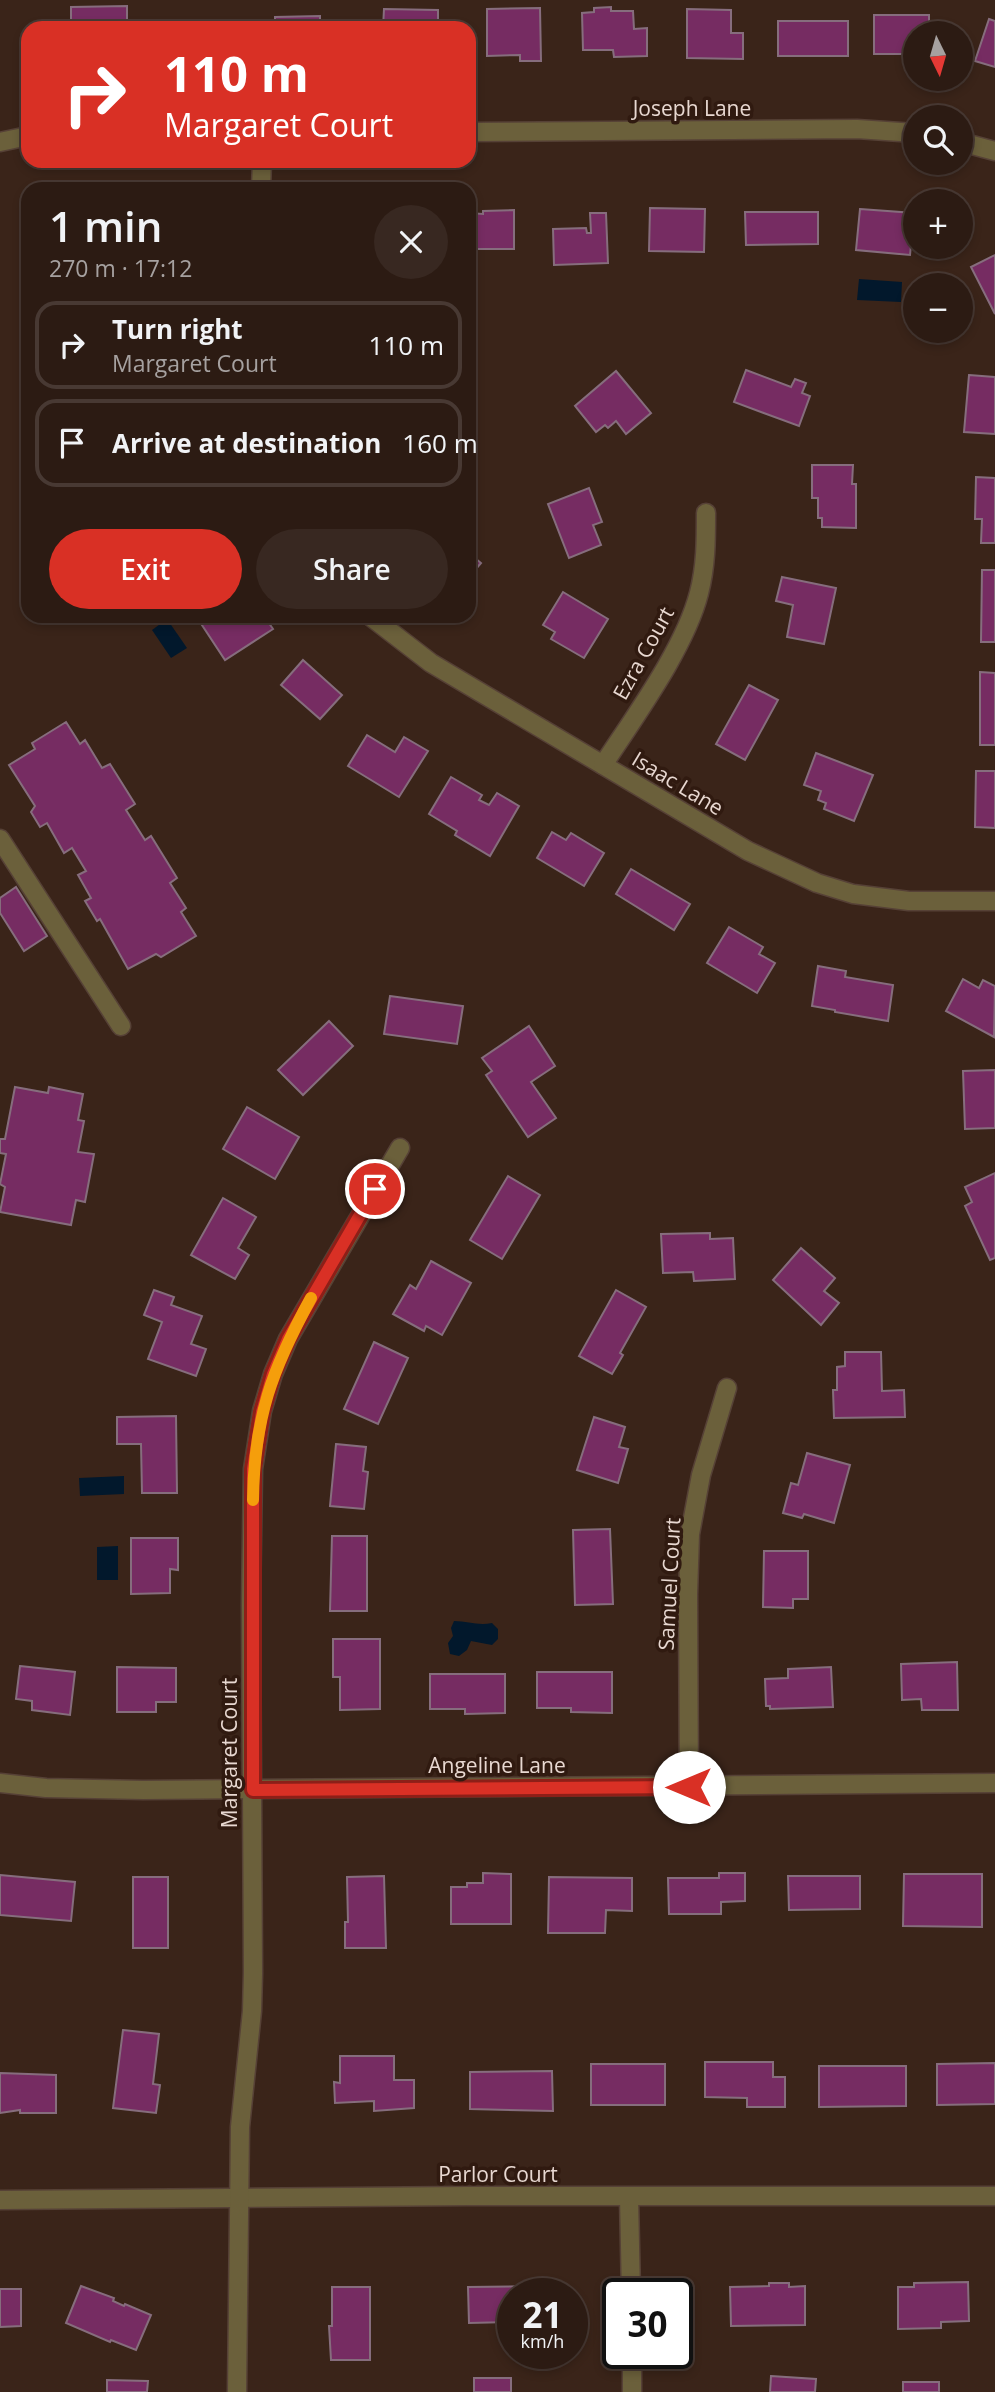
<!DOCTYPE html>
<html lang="en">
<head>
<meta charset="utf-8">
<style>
	:root { --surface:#2c1b13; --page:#382821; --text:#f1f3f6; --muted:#a6a1a0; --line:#483933; --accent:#d93025 }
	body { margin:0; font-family:"Open Sans",sans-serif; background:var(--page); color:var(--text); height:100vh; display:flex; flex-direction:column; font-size:26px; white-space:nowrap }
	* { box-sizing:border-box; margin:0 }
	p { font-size:23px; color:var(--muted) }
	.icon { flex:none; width:38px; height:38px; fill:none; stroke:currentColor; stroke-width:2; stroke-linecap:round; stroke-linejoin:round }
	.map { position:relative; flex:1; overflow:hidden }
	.side { position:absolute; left:21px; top:182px; width:455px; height:441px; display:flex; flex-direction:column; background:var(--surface); border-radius:21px; box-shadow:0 4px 10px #0003,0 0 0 2px var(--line) }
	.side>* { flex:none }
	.hud { position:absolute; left:21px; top:21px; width:455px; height:147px; border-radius:21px; box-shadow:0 4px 10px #0003,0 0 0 2px var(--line); background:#d93025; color:#fff; overflow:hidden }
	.needle { width:46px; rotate:175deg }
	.buttons { position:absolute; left:903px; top:21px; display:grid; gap:14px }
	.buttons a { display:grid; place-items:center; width:70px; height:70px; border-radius:50%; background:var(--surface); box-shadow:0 4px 10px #0003,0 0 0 2px var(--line); font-size:35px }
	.speed { position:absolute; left:497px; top:2278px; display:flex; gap:14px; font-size:35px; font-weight:700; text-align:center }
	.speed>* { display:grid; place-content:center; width:91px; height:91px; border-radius:50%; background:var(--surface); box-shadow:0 4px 10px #0003,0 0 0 2px var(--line); line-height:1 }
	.speed small { font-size:18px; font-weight:400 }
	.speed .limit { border:4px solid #111; border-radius:10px; background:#fff; color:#111 }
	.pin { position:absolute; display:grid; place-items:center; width:60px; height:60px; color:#fff; margin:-30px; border:4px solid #fff; border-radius:50%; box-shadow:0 2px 7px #0007 }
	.me { position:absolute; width:77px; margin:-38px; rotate:270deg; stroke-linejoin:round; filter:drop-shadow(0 0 5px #0008) }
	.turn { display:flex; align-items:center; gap:24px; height:147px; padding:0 28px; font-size:32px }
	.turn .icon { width:91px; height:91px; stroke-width:2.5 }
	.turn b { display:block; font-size:49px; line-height:60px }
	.round { display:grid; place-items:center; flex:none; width:74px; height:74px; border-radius:37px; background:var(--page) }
	.overview { display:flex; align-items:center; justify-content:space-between; height:119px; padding:0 28px }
	h1 { font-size:42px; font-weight:600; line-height:52px }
	.primary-button { display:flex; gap:14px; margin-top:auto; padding:14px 28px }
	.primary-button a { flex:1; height:80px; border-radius:42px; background:var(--accent); color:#fff; font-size:28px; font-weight:600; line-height:80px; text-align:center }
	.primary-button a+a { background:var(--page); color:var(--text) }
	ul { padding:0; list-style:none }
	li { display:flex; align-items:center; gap:21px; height:88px; margin:0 14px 10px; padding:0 14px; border:4px solid var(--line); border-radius:21px }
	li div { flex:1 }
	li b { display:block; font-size:26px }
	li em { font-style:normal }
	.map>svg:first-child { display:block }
	.water { fill:#02182c }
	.building { fill:#762c62; stroke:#866d7d; stroke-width:2 }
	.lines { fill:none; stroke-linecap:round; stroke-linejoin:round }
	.street-casing { stroke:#564136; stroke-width:21 }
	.street { stroke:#6b603b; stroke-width:18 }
	.route-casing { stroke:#8d1f18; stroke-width:18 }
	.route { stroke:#d93025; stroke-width:12 }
	.slow { stroke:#f59e0b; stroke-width:12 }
	.labels { text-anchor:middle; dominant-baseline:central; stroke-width:7; stroke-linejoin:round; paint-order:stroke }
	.street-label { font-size:21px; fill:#e8d8d1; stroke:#301a10 }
</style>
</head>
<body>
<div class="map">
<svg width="995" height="2392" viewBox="0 0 995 2392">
	<rect width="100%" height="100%" fill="#3a2419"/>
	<!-- water -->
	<g class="water">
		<polygon points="859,279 902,282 901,302 857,300"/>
		<polygon points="167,619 187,648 171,658 152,630"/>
		<polygon points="124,1476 124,1494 80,1496 79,1478"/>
		<polygon points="118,1546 118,1580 97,1580 97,1547"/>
		<path d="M454 1621C468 1621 478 1626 492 1623L498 1629V1639L492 1645 471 1641 467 1650 459 1656 450 1654 448 1643 453 1636 451 1628Z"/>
	</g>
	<!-- building -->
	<g class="building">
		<polygon points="127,6 127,28 71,28 71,7"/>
		<polygon points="611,7 611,11 633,11 634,29 647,28 647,56 614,57 613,50 583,50 582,13 594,12 594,8"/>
		<polygon points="540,8 541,61 520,61 520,55 487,56 487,9"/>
		<polygon points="384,9 438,10 438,28 383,28"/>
		<polygon points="687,9 731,10 731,33 743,33 743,59 687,58"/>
		<polygon points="874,15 929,15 929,26 953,26 953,33 915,33 915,54 874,54"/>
		<polygon points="320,16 320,26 341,25 341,28 275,28 275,17"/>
		<polygon points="989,19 995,21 995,67 975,61"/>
		<rect x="778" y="21" width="70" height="35"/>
		<polygon points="176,24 241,25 241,28 176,28"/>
		<polygon points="650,208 705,209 704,252 649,251"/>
		<polygon points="860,209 914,213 910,255 856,250"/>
		<polygon points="514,210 514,249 469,249 469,213 483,214 483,211"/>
		<polygon points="745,212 818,212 818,244 746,245"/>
		<polygon points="590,213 606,213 608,263 554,265 553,229 586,228 587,233 591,233"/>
		<polygon points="995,255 995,314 971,267"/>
		<polygon points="746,370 791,387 795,379 806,383 802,393 810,396 799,426 734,402"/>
		<polygon points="616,371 651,413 626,434 616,421 608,428 605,425 596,432 575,406"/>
		<polygon points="969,375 995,377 995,434 964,432"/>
		<polygon points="812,465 853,465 852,484 856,484 856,528 822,527 822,518 818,518 818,498 812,498"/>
		<polygon points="976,477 995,478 995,543 981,543 982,519 975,519"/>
		<polygon points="589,488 602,522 593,525 601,545 569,558 548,504"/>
		<polygon points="469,553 481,563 469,577"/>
		<polygon points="982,570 995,570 995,642 981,642"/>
		<polygon points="782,577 836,588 824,644 787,637 793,605 776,601"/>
		<polygon points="563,592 608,619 584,658 551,639 555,632 543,625"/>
		<polygon points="196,616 264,616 273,629 225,660"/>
		<polygon points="303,660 342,695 320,719 281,685"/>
		<polygon points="980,672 995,673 995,745 980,745"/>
		<polygon points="749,685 778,700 745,760 716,744"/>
		<polygon points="66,722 80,744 85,740 102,768 110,764 135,804 126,810 145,840 151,836 177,878 170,883 186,908 181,912 196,936 161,957 156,954 128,969 100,919 97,921 85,901 91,898 78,875 86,871 72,848 64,853 47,823 40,827 31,812 35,806 9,765 35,749 32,743"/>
		<polygon points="367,735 395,752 404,737 428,751 399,797 348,766"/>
		<polygon points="816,753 873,775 854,821 824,809 826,803 818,800 821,791 804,785"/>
		<polygon points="976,771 995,771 995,828 975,827"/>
		<polygon points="451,777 482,795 479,800 489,805 497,793 519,806 490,856 455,835 457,831 429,814"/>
		<polygon points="552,832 566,840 571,833 604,853 584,886 537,858"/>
		<polygon points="631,869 690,904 674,930 616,894"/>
		<polygon points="16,887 47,936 24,951 0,913 0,898"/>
		<polygon points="729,927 763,947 759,954 775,963 757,993 707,963"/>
		<polygon points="818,966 846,971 845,977 893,985 888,1021 835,1012 835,1010 812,1006"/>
		<polygon points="963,979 979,988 983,980 995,986 994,1037 946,1011"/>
		<polygon points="390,996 463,1006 457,1044 384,1034"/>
		<polygon points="329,1021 353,1046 303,1095 278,1070"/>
		<polygon points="529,1026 555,1066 531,1082 556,1118 528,1137 486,1075 492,1071 482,1058"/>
		<polygon points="995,1070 995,1128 965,1129 963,1071"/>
		<polygon points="15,1087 48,1093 49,1087 83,1094 78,1120 84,1121 78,1152 94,1154 85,1202 76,1200 71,1225 0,1212 5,1187 0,1184 6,1154 0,1153 0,1139 5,1139"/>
		<polygon points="247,1107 299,1137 275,1179 223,1149"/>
		<polygon points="995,1173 995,1258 990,1260 965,1206 972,1202 965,1187"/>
		<polygon points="508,1176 540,1195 502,1259 470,1240"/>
		<polygon points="223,1198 256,1217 238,1248 249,1255 235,1279 191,1255"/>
		<polygon points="710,1233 710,1239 733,1238 735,1279 694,1281 693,1272 663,1273 661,1234"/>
		<polygon points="801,1248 835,1278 824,1291 839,1303 821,1325 773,1280"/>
		<polygon points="431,1261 471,1283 442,1335 426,1326 424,1331 393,1314 410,1285 416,1289"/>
		<polygon points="154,1290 174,1297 171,1305 202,1316 191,1344 206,1349 196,1376 148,1359 162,1322 144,1315"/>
		<polygon points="616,1290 646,1307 620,1353 623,1355 612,1374 579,1356"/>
		<polygon points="374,1342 408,1358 378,1424 344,1409"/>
		<polygon points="845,1352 881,1352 882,1391 904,1390 905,1417 834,1418 833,1390 837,1390 837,1367 845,1366"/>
		<polygon points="176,1416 177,1493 142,1493 141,1444 117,1444 117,1417"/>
		<polygon points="594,1417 625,1427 619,1447 628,1449 618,1483 577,1470"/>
		<polygon points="336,1444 366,1447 363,1471 368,1472 364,1509 330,1506"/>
		<polygon points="807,1453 850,1465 834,1523 804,1514 802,1518 783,1513 791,1483 798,1485"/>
		<polygon points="610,1529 613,1604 575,1605 573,1530"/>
		<polygon points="332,1536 367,1536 367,1611 330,1611"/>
		<polygon points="131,1538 178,1538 178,1570 170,1569 170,1593 131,1594"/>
		<polygon points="764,1551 808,1551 808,1599 793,1599 793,1608 763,1607"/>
		<polygon points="333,1639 380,1639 380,1709 340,1710 340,1677 333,1677"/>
		<polygon points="957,1662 958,1710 922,1710 921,1699 902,1700 901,1664"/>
		<polygon points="20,1666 75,1672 70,1715 32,1710 32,1701 16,1699"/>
		<polygon points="117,1667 176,1668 176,1702 156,1702 156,1712 117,1712"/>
		<polygon points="831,1667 833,1707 770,1709 770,1706 766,1706 765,1679 788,1678 788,1669"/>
		<polygon points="537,1672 612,1672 612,1713 571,1712 571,1708 537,1708"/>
		<polygon points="430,1674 505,1674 505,1713 465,1714 465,1709 430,1709"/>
		<polygon points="483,1873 511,1874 511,1924 451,1924 451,1887 467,1887 467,1883 483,1883"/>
		<polygon points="719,1873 745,1873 745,1901 721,1902 721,1914 669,1914 668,1878 719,1878"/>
		<polygon points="904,1874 982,1874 982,1927 903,1926"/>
		<polygon points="0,1875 75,1882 71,1921 0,1915"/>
		<polygon points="384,1876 386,1948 345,1948 345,1922 348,1922 347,1877"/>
		<polygon points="788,1876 860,1876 860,1909 789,1910"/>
		<rect x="133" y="1877" width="35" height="71"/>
		<polygon points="549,1877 632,1878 632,1911 606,1910 605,1933 548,1933"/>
		<polygon points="123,2030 159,2034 153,2084 160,2085 156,2113 113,2108"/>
		<polygon points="340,2056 394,2056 394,2080 414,2080 414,2108 374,2111 374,2101 335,2103 334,2082 340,2083"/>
		<polygon points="705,2062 773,2062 773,2077 785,2077 785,2107 747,2107 747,2098 705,2097"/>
		<polygon points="995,2063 995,2104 937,2105 937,2064"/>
		<rect x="591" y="2064" width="74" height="41"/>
		<polygon points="819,2066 906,2066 906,2106 819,2107"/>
		<polygon points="552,2071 553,2111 470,2109 470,2072"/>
		<polygon points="0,2073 56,2075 56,2113 20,2113 20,2110 0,2113"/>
		<polygon points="968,2282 969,2321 941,2322 941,2328 898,2329 898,2287 914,2287 914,2283"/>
		<polygon points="769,2283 789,2283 789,2287 805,2286 805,2325 731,2326 730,2287 769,2286"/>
		<polygon points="81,2286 114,2298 113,2301 124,2306 125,2304 151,2315 136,2350 111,2340 110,2342 66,2323"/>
		<polygon points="543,2286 543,2294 513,2294 513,2322 469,2323 468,2287"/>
		<polygon points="332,2287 370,2287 370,2360 331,2360 329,2326 332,2326"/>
		<polygon points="0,2289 21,2289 21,2326 0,2327"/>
		<polygon points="771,2376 816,2379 815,2392 770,2392"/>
		<rect x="474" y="2378" width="37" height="14"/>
		<polygon points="107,2380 148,2381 147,2392 107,2392"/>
		<rect x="903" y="2382" width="36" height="10"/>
	</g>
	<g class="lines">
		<defs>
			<g id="street">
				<polyline points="469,132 857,129 915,133"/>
				<polyline points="0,142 28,136"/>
				<polyline points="961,142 995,151"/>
				<polyline points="261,189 262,161"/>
				<polyline points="370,616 431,663 748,851 817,883 853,894 909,901 995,901"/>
				<path d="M603 765C635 716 685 648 699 593 706 566 706 540 706 513"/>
				<polyline points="0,839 121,1026"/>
				<polyline points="0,1783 46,1788 143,1790 995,1783"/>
				<polyline points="689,1787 688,1594 690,1534 701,1475 727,1388"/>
				<polyline points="629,2197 631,2294"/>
				<polyline points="0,2200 467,2196 995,2196"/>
				<polyline points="632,2354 632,2392"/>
				<polyline points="237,2392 240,2127 252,2011 253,1973 251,1605 253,1469 262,1411 273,1374 288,1339 400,1148"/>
			</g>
		</defs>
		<!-- street casing -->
		<use href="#street" class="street-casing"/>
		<!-- street -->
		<use href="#street" class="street"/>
	</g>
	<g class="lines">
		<defs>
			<polyline id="route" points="375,1189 288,1339 273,1374 262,1412 253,1469 253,1790 689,1787"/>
		</defs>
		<!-- route casing -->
		<use href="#route" class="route-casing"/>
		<!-- route -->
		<use href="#route" class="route"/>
		<!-- slow -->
		<path class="slow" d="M253 1500C254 1418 272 1369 311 1298"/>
	</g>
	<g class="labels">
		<!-- street labels -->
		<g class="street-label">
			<text x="692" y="108">Joseph Lane</text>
			<text transform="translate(643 653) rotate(-61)">Ezra Court</text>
			<text transform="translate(678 783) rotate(31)">Isaac Lane</text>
			<text transform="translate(669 1584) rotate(-87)">Samuel Court</text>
			<text transform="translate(229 1753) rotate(-90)">Margaret Court</text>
			<text x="497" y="1765">Angeline Lane</text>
			<text x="498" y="2174">Parlor Court</text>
		</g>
	</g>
</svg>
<div class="buttons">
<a><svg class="needle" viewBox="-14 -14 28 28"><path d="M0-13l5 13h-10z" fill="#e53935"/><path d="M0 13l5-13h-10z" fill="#a6a1a0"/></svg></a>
<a><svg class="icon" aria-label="search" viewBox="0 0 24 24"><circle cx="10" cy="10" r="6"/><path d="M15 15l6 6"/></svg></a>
<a>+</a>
<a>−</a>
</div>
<div class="speed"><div>21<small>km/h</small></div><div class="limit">30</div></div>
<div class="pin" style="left:375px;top:1189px;background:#d93025"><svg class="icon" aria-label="arrive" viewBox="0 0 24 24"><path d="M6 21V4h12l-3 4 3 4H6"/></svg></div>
<svg class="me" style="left:689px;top:1787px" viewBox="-20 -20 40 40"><circle r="19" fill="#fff"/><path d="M0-13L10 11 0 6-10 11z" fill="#d93025"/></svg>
<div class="hud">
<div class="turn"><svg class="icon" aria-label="right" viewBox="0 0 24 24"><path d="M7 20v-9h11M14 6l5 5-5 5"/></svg><div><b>110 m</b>Margaret Court</div></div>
</div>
<section class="side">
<div class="overview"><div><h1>1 min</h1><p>270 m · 17:12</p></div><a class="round"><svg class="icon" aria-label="close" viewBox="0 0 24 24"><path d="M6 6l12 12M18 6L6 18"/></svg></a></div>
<ul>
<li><svg class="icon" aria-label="right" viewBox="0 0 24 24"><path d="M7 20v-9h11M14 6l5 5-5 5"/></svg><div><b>Turn right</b><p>Margaret Court</p></div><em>110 m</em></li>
<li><svg class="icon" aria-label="arrive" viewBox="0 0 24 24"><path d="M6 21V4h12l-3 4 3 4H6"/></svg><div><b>Arrive at destination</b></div><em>160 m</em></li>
</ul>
<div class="primary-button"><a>Exit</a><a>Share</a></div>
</section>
</div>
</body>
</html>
